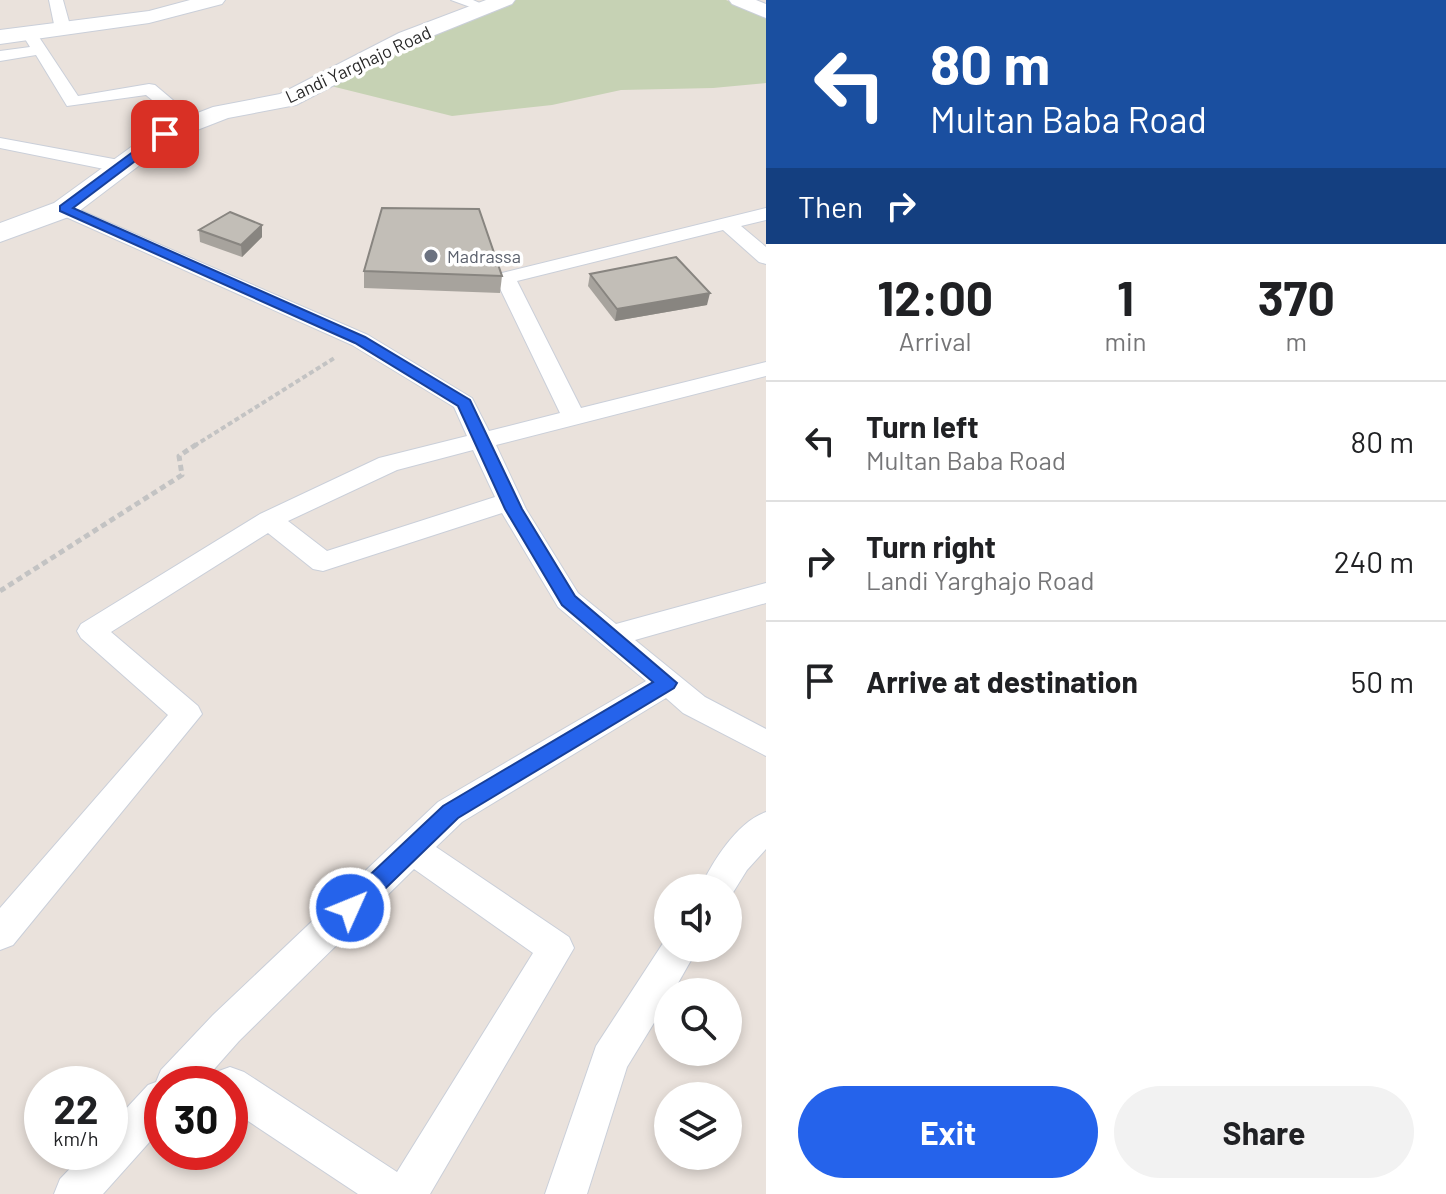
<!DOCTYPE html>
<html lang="en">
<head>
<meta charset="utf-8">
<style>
	:root { --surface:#fff; --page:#f2f2f2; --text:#202124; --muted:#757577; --line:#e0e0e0; --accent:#2563eb }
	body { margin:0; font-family:Barlow,sans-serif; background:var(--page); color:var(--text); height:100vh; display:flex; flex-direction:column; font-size:30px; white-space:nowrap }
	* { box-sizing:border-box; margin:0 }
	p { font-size:26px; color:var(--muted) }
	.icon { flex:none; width:44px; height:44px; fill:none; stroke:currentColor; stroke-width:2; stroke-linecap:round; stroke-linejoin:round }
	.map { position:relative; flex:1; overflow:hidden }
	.details { display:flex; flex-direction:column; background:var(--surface); width:680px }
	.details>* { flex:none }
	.hud { background:#1a4fa0; color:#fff; overflow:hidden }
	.buttons { position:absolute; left:654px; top:874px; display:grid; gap:16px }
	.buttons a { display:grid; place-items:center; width:88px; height:88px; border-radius:50%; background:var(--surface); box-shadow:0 4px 12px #0003; font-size:40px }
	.speed { position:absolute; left:24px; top:1066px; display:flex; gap:16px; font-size:40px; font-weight:700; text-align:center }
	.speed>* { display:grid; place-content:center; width:104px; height:104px; border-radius:50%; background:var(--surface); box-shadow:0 4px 12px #0003; line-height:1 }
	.speed small { font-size:20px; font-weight:400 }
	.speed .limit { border:12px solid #d22; background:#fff; color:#111 }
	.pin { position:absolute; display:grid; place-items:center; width:68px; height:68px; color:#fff; margin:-34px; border-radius:16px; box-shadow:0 4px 12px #0006 }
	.me { position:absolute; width:88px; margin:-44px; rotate:46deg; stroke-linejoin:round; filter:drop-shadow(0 0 6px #0008) }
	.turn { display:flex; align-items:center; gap:28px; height:168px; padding:0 32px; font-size:36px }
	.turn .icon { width:104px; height:104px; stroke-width:2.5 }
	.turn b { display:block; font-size:56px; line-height:68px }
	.then { display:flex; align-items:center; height:76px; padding:0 32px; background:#0003; gap:16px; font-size:30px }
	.eta { display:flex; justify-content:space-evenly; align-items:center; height:136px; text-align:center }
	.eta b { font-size:48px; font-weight:700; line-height:56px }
	.cta { display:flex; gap:16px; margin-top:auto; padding:16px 32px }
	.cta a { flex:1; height:92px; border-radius:48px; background:var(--accent); color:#fff; font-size:32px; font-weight:700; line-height:92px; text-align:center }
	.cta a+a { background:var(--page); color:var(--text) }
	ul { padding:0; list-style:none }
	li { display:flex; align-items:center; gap:24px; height:120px; padding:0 32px; border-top:2px solid var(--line) }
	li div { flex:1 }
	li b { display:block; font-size:30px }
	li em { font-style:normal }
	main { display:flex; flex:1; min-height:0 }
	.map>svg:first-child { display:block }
	.cemetery { fill:#c6d2b4 }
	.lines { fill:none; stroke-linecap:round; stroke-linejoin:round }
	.street-casing { stroke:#cacfd9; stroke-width:2 }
	.secondary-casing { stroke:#cacfd9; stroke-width:2 }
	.path-far1 { stroke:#c3c3c3; stroke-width:4; stroke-dasharray:5 3; stroke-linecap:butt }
	.path { stroke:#c3c3c3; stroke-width:5; stroke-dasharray:6 4; stroke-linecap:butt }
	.street { fill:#fff; fill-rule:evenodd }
	.secondary { fill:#fff; fill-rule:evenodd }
	.wall { fill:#a7a39d }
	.shaded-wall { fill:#888580 }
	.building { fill:#c2beb7; stroke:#888580; stroke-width:2 }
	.route { fill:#2563eb; stroke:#184099; stroke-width:2 }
	.worship-dot { fill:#6b7280; stroke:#fff; stroke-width:3 }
	.labels { text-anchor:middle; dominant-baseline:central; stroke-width:7; stroke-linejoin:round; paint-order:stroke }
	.far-street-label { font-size:18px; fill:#292929; stroke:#fff }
	.far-worship-label { font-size:18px; fill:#5b616d; stroke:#fff; text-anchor:start }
</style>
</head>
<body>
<main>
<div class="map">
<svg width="766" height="1194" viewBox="0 0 766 1194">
	<rect width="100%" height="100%" fill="#eae2dc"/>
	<!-- cemetery -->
	<polygon class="cemetery" points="515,0 726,0 766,18 766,83 713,88 621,90 552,105 452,116 327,85 423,36"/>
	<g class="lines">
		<defs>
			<g id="street">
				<polygon points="49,0 63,0 71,29 68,32 63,34 55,29"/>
				<polygon points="451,0 473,0 491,8 484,12"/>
				<polygon points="30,29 35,31 78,96 149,84 155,85 200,123 197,127 185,127 146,95 67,106 36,55 0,61 0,51 30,47 22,34"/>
				<polygon points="0,138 119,160 128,166 119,172 0,148"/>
				<path d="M64 203 368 335 472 398 489 431 560 413 495 278 498 274 766 208V220L741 226 766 247V264L759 262 723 230 517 281 581 408 766 362V376L496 445 526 509 578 593 616 624 766 583V603L635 640 705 697 766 729V756L683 713 666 698 462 822 436 847 569 937 574 948 430 1194H358L230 1109V1084H211L216 1072 230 1067 244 1072 397 1172 533 953 414 869 239 1041 201 1084H162V1128L103 1194H54L60 1179 86 1152H110V1126L148 1085 156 1082 161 1070 213 1015 438 802 646 681 558 607 502 513 323 571 313 569 268 533 111 632 198 706 202 714 13 945 0 950V908L168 715 81 638 77 631 81 624 260 514 379 458 467 436 454 407 352 345 57 213 54 209 57 205ZM473 450 495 497 327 551 288 521 397 470Z"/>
				<path d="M766 812V849L747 870 729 899 728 888H700C713 861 737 822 766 812Z"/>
				<polygon points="667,937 668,948 698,948 673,992 668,992 668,1000 627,1067 587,1194 545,1194 596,1046"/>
			</g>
			<g id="secondary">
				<polygon points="190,0 225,0 222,4 149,23 0,44 0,30 149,11"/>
				<polygon points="486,0 515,0 512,4 415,43 296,105 228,118 174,139 74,215 0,242 0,223 54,203 156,129 213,107 280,94 399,33"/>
				<polygon points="729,0 756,0 766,4 766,18 732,4"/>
			</g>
		</defs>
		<!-- street casing -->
		<use href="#street" class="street-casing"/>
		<!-- secondary casing -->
		<use href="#secondary" class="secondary-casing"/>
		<!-- path-far1 -->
		<polyline class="path-far1" points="194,446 336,357"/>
		<!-- path -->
		<polyline class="path" points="0,591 182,475 179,456 197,444"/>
		<!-- street -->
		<use href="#street" class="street"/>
		<!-- secondary -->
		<use href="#secondary" class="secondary"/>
	</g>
	<!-- wall -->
	<g class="wall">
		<polygon points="262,225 262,237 242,257 200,242 199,230"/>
		<polygon points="364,271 502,276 500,293 364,288"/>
		<polygon points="590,274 707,305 615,321 588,286"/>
	</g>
	<!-- shaded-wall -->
	<g class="shaded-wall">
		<polygon points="262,225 262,237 242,257 241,245"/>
		<polygon points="710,293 707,305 615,321 617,309"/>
	</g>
	<!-- building -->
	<g class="building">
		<polygon points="382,208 479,209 502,276 364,271"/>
		<polygon points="230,212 262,225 241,245 199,230"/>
		<polygon points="676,257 710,293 617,309 590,274"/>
	</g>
	<!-- route -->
	<polygon class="route" points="161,131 171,134 73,208 365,337 470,400 522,509 575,596 677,683 674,688 458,818 358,915 350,918 342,915 339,908 342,901 443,806 653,682 562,605 505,509 458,406 355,343 60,211 60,206"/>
	<!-- markers -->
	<circle class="worship-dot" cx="431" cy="256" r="8"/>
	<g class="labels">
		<!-- far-street labels -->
		<g class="far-street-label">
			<text transform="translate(358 64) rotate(-25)">Landi Yarghajo Road</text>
		</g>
		<!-- far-worship labels -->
		<g class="far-worship-label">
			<text x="447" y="256">Madrassa</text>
		</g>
	</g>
</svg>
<div class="buttons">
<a><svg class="icon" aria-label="sound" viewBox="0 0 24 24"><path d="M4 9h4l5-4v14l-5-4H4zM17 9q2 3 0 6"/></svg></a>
<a><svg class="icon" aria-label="search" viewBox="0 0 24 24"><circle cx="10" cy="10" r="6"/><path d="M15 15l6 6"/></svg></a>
<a><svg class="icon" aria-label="layers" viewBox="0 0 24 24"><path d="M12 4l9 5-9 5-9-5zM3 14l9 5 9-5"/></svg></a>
</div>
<div class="speed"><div>22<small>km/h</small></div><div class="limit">30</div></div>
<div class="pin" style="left:165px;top:134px;background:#d93025"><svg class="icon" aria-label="arrive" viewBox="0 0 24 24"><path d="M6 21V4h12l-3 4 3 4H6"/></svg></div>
<svg class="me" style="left:350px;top:908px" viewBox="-20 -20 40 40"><circle r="17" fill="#2563eb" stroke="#fff" stroke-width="3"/><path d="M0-11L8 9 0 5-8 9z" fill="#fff"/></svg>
</div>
<section class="details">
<div class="hud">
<div class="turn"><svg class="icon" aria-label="left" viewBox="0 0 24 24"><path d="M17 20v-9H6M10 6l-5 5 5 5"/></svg><div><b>80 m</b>Multan Baba Road</div></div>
<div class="then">Then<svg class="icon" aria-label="right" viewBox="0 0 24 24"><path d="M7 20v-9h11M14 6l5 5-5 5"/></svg></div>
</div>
<div class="eta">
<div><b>12:00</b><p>Arrival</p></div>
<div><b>1</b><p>min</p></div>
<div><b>370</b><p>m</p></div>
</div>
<ul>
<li><svg class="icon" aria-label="left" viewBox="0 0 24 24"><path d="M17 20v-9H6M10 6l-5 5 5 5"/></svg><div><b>Turn left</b><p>Multan Baba Road</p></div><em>80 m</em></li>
<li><svg class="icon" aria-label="right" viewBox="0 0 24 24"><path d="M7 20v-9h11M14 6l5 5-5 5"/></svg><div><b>Turn right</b><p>Landi Yarghajo Road</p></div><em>240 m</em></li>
<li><svg class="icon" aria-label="arrive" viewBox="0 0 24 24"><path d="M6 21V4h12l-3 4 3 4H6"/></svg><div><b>Arrive at destination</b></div><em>50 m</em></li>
</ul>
<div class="cta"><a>Exit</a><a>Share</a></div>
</section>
</main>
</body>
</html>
